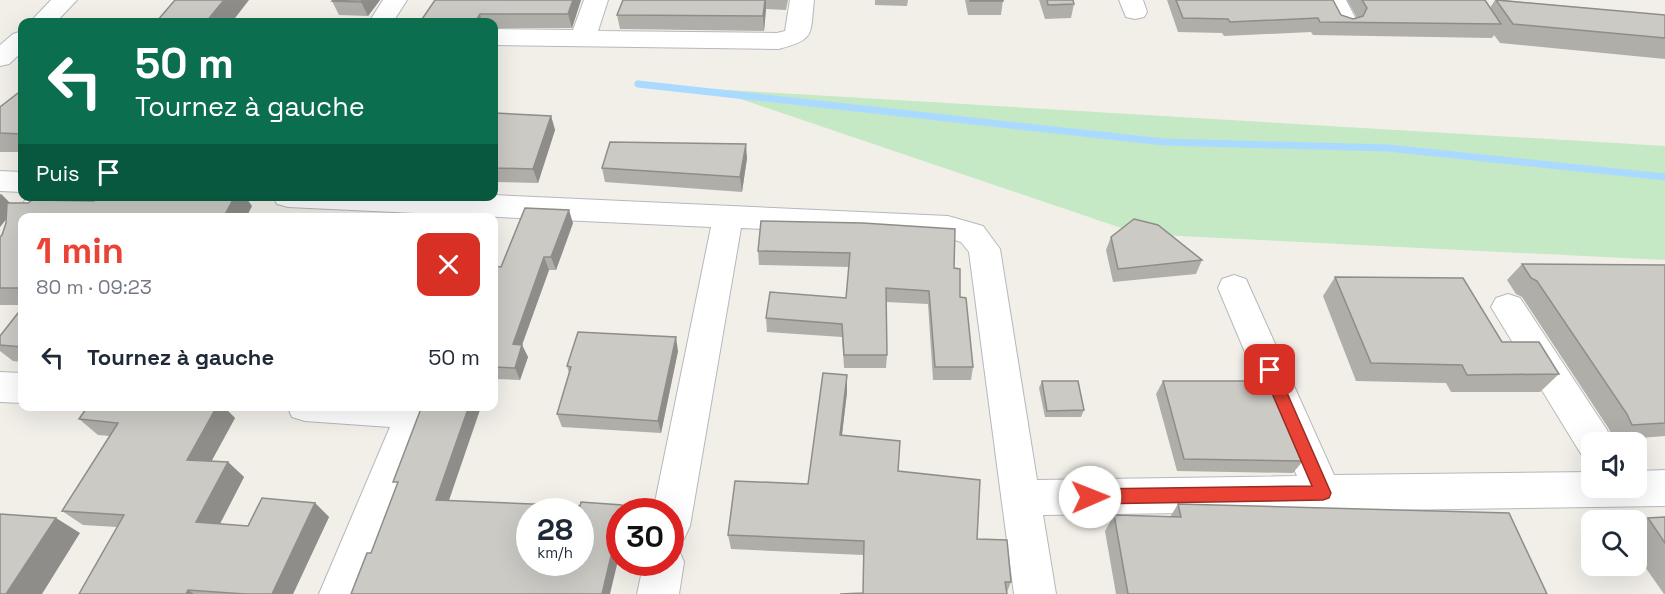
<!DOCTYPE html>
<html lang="fr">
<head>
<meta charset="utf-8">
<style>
	:root { --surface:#fff; --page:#f2f2f3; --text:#1f2937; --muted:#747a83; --accent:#ea4335 }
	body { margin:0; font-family:"Space Grotesk",sans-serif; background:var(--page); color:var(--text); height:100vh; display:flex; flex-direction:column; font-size:22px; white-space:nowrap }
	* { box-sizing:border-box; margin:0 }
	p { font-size:20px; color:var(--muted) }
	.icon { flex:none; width:33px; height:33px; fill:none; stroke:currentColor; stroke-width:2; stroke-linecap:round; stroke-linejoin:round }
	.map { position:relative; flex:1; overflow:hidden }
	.side { position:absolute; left:18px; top:213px; width:480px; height:198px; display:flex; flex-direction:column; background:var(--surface); border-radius:12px; box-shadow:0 6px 24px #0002 }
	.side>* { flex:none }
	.guide { position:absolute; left:18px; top:18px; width:480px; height:183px; border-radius:12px; box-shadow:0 6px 24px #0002; background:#0b6e4f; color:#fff; overflow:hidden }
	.tools { position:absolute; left:1581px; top:432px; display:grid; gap:12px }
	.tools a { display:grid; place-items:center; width:66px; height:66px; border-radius:12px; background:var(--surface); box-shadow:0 6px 24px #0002; font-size:30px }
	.speed { position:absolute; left:516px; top:498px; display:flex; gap:12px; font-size:30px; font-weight:700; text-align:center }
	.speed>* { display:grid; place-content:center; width:78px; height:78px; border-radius:50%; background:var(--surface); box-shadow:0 6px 24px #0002; line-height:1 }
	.speed small { font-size:15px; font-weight:400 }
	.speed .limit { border:9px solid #d22; background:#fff; color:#111 }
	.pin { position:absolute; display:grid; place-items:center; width:51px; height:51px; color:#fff; margin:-26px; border-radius:12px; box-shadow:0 3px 9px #0006 }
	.me { position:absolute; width:66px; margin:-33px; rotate:89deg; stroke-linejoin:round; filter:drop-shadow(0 0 4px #0008) }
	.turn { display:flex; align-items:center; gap:21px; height:126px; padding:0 18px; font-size:27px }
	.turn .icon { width:78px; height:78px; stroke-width:2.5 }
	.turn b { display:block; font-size:42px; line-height:51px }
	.then { display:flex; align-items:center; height:57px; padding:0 18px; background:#0003; gap:12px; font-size:22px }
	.round { display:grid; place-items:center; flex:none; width:63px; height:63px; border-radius:12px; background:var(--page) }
	.summary { display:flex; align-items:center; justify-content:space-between; height:102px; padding:0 18px }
	h1 { font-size:36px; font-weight:600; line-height:45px; color:var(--accent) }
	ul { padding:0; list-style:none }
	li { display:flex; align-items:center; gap:18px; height:84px; padding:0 18px }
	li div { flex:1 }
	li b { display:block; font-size:22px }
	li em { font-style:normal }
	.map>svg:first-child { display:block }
	.green { fill:#c5e8c5 }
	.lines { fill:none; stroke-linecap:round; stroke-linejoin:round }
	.stream { stroke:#aadaff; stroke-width:7 }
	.minor-casing { stroke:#b5b8bc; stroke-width:2 }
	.minor { fill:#fff; fill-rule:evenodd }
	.wall { fill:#afaea9 }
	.shaded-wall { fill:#8f8d8a }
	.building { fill:#cccac5; stroke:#8f8d8a; stroke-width:1.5; fill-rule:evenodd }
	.route { fill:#ea4335; stroke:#982c22; stroke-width:1.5 }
</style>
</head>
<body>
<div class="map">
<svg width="1665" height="594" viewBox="0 0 1665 594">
	<rect width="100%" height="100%" fill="#f1efe8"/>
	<!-- green -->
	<polygon class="green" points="711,89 1665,146 1665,260 1139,234"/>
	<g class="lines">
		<!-- stream -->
		<polyline class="stream" points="638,84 1164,142 1388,148 1665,177"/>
		<defs>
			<g id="minor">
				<polygon points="51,0 77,0 56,22 30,22"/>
				<polygon points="383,0 407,0 393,22 369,22"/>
				<path d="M584 0H608L598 31 777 33 785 31 790 0H814C810 35 816 39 779 49L494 45V29L573 30Z"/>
				<polygon points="1119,0 1143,0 1147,12 1144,17 1135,19 1126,17"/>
				<polygon points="1322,0 1346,0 1358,23 1354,28 1345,31 1336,28"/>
				<polygon points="22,31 22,52 9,64 0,66 0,45 13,34"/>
				<polygon points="0,171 22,172 22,192 0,191"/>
				<polygon points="494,195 948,216 983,226 1000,249 1037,480 1297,476 1218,288 1222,279 1234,275 1246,279 1250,288 1334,475 1592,472 1592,488 1636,488 1636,471 1665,470 1665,506 1043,515 1056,594 1014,594 969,252 961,242 948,238 741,228 690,526 684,539 670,544 670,512 653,512 711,227 288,207 277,204 273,196"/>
				<polygon points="28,196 60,196 45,218 22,218 22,227 17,226 13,218"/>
				<polygon points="1508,294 1520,298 1607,430 1612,442 1592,442 1592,457 1581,454 1491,307 1496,298"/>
				<polygon points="0,372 22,373 22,403 0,402"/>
				<polygon points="287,406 435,406 361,594 319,594 390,427 305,421 292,417"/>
				<polygon points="670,545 678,548 684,562 679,594 637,594 644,562 670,562"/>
			</g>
		</defs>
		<!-- minor casing -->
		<use href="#minor" class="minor-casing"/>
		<!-- minor -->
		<use href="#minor" class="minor"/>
	</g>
	<!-- wall -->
	<g class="wall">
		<polygon points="380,0 368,16 339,15 332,1"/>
		<polygon points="435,0 581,0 572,28 494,28 494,22 420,22"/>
		<polygon points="623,0 788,0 786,10 766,9 764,31 620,29 617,15"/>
		<polygon points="875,0 908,0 907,6 875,5"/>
		<polygon points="965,0 1003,0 1001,15 968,15"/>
		<polygon points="1039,0 1073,0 1074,4 1071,18 1045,19"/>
		<polygon points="1167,0 1333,0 1341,15 1353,19 1357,18 1347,0 1485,0 1490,8 1495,0 1503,0 1665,15 1665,59 1500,43 1494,35 1492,38 1313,35 1311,32 1224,36 1222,33 1178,32"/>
		<polygon points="22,90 22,152 0,152 0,107"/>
		<polygon points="494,113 551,116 555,130 538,183 494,182"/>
		<polygon points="747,158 742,192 605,182 602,168"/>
		<polygon points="0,194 1,194 10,203 252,206 22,218 22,305 0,305 0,237 2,235 6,223 6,219 0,227"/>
		<polygon points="761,221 954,268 973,367 971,380 933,380 928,304 886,302 887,355 886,368 844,368 842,337 767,332 766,318 846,298 849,267 759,265 758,251"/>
		<polygon points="573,223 556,270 549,270 522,345 528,357 520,380 494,379 494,266 501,267"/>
		<polygon points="1111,237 1202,260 1196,274 1113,282 1106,250"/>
		<polygon points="1522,264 1665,265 1665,436 1614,440 1609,429 1522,297 1516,294 1507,280"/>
		<polygon points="1335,277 1502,342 1559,374 1540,392 1451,392 1446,383 1356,381 1323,296"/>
		<polygon points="22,308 22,362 13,361 0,351 0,336"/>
		<polygon points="678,351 661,433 562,427 557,414 569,373 567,366"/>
		<polygon points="847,375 847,392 842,435 898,471 977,539 1011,582 1007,592 863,593 863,555 731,549 728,535 808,484"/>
		<polygon points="1042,381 1084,410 1081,417 1045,417 1039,388"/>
		<polygon points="1163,381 1303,461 1293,473 1177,471 1156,394"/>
		<polygon points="88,406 223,406 235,418 211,461 228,462 244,477 220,524 248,526 315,503 329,517 293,594 79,594 117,527 83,525 62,511 110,436 98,435 79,419"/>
		<polygon points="1178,504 1547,594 1116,594 1105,531 1114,515 1170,517"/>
		<polygon points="1665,517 1665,594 1664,594 1636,554 1636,526 1648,518"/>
	</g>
	<!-- shaded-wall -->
	<g class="shaded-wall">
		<polygon points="224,0 249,0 232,22 206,22"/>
		<polygon points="363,0 380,0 368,16 361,2"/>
		<polygon points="573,0 581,0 572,28 568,14"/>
		<polygon points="765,0 766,0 766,9 764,31 763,16"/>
		<polygon points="480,14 482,22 475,22"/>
		<polygon points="551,116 555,130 538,183 533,169"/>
		<polygon points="746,144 747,158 742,192 740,177"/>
		<polygon points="1,194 15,208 0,227 0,196"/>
		<polygon points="235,196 245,196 252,206 246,218 223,218"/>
		<polygon points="569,210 573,223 556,270 551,257"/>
		<polygon points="544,257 549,270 522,345 528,357 520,380 515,368 513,344"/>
		<polygon points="676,337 678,351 661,433 658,421"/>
		<polygon points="847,375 847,392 840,451 840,435"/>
		<polygon points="217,406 223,406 235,418 204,475 187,460"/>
		<polygon points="469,406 481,407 445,512 436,500"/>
		<polygon points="228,462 244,477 213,537 196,522"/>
		<polygon points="315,503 329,517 293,594 272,594"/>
		<polygon points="56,518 80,533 42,594 6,594"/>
		<polygon points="620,518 620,552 610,594 602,594"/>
		<polygon points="188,590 194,594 186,594"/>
	</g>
	<!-- building -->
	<g class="building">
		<polygon points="175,0 224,0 206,22 96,22 98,20 157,21"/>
		<polygon points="333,0 363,0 361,2 332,1"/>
		<polygon points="435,0 573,0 568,14 480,14 475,22 420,22"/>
		<polygon points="623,0 765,0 763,16 617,15"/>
		<rect x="970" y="0" width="33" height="1"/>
		<polygon points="1047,0 1073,0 1074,4 1048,5"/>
		<polygon points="1176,0 1333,0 1341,15 1353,19 1363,16 1367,8 1362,0 1485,0 1501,24 1320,22 1318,18 1230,22 1228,19 1183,18"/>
		<polygon points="1496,0 1665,15 1665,38 1513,24"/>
		<polygon points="22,90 22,134 0,133 0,107"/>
		<polygon points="494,113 551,116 533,169 494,168"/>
		<polygon points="610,142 746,144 740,177 602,168"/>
		<polygon points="98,196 235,196 223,218 22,218 22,288 0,288 0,237 2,235 6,223 7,203 28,203 32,200 94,201"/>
		<polygon points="525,208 569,210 551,257 544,257 513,344 522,345 515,368 494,367 494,266 501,267"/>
		<polygon points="1134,219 1158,225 1202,260 1118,269 1111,237"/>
		<polygon points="761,221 863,223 955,229 954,268 960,269 960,297 966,298 973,367 935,367 929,291 886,288 887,355 844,355 842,324 766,318 770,292 846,298 850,253 758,251"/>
		<polygon points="1522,264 1665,265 1665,423 1632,425 1627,414 1537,281 1531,278"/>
		<polygon points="1335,277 1463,278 1502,342 1539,342 1559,374 1467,375 1462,365 1371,363"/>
		<polygon points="22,308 22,347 0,345 0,336"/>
		<polygon points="578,332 676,337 658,421 557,414 571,367 567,366"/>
		<polygon points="823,373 847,375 840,435 900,441 898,471 980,480 977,539 1007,540 1011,582 1005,582 1007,594 840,594 863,593 864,541 728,535 735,481 808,484"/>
		<polygon points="1042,381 1078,381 1084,410 1047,411"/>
		<polygon points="1163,381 1269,381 1303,461 1184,459"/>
		<polygon points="88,406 217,406 187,460 228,462 196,522 248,526 262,498 315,503 272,594 245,594 188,590 186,594 79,594 124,515 62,511 118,423 79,419"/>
		<path d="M422 406H469L436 500 580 506 581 502 622 505 621 512H620V518L602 594H351L367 553H371L398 482H393ZM530 512H580V562H530Z"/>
		<polygon points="1178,504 1509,513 1547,594 1128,594 1114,515 1181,517"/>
		<polygon points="0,514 56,518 6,594 0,594"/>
		<polygon points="1665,517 1665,543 1648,518"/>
	</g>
	<!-- route -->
	<polygon class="route" points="1270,364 1275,366 1277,370 1331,493 1329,498 1323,500 1090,504 1085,502 1082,497 1085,491 1090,489 1312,486 1262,370 1265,366"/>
</svg>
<div class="tools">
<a><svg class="icon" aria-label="sound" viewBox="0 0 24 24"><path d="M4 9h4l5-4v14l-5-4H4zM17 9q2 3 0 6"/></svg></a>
<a><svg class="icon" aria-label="search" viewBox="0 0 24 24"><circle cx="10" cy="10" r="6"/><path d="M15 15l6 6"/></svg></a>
</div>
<div class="speed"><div>28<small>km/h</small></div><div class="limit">30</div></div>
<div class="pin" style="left:1270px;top:370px;background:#d93025"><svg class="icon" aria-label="arrive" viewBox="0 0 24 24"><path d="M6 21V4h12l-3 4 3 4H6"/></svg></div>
<svg class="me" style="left:1090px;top:497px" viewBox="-20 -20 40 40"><circle r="19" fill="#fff"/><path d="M0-13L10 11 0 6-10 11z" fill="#ea4335"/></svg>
<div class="guide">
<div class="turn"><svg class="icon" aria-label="left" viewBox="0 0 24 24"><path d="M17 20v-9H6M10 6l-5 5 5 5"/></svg><div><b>50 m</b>Tournez à gauche</div></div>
<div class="then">Puis<svg class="icon" aria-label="arrive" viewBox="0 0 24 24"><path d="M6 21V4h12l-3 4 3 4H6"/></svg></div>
</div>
<section class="side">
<div class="summary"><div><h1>1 min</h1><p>80 m · 09:23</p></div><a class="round" style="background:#d93025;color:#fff"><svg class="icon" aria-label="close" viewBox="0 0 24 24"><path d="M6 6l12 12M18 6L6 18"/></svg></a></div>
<ul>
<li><svg class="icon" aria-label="left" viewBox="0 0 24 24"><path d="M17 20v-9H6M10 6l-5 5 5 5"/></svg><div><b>Tournez à gauche</b></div><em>50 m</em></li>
</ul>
</section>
</div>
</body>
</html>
